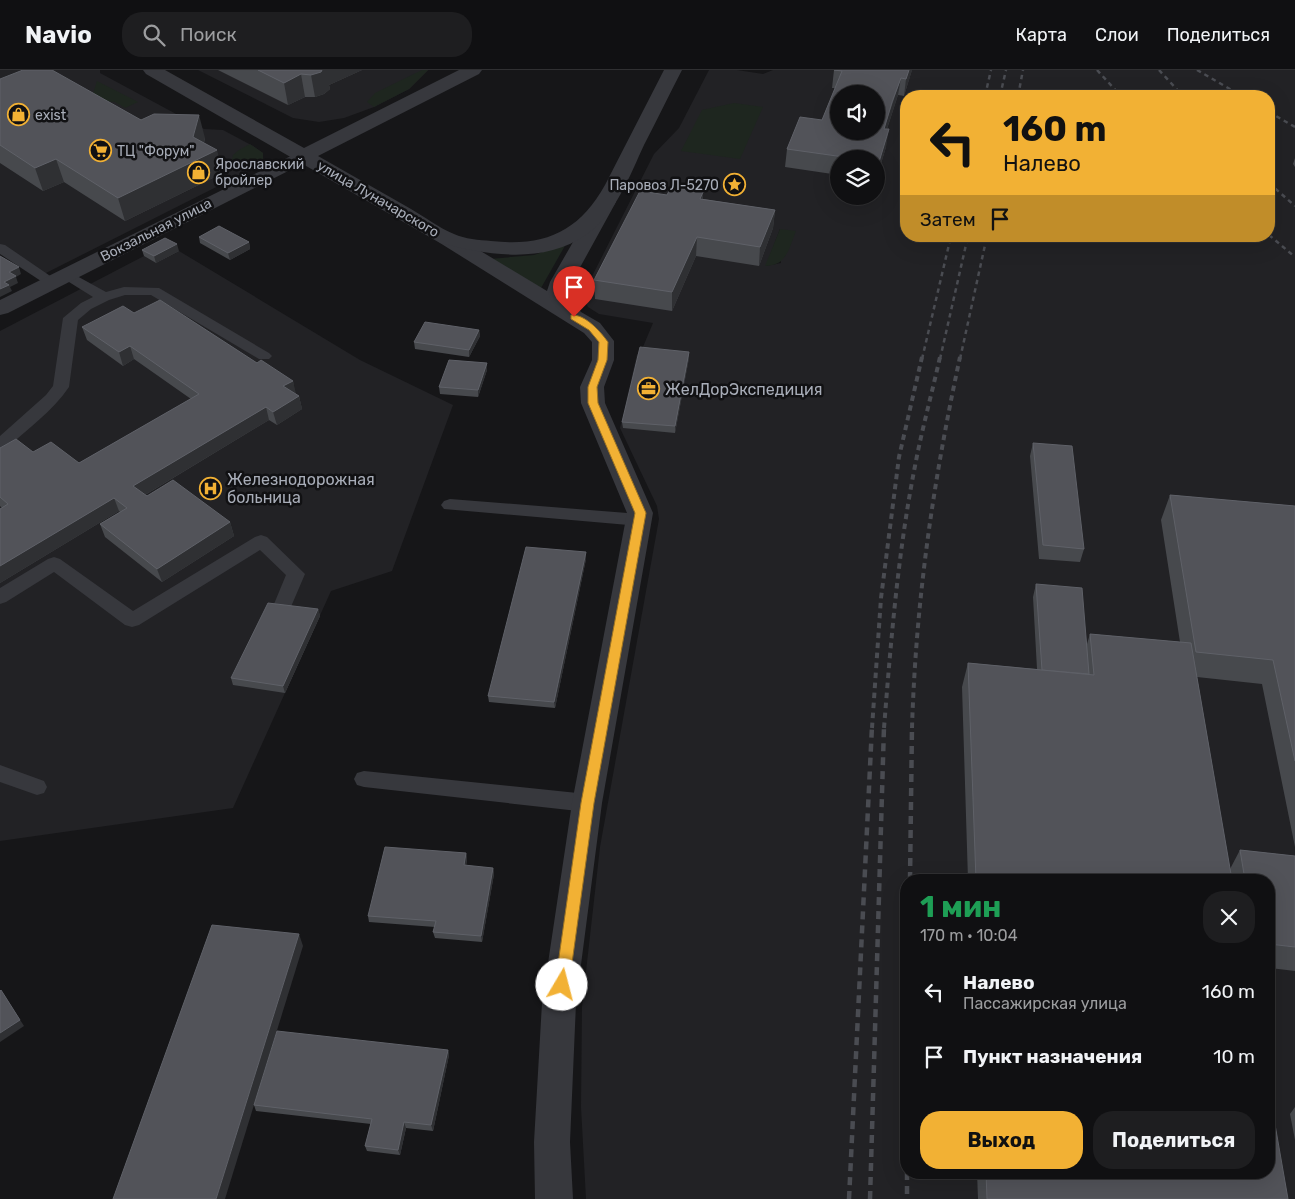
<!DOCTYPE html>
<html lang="ru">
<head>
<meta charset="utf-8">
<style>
	:root { --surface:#101012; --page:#1e1e20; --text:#f1f3f6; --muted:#9c9d9f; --line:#303032; --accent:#f2b134 }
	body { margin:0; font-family:Rubik,sans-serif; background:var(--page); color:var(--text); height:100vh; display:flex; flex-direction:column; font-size:19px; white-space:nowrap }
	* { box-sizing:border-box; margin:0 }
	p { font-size:16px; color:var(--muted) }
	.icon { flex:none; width:28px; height:28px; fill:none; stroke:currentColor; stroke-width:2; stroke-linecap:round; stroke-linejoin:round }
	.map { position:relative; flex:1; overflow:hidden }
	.panel { position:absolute; left:900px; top:804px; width:375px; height:305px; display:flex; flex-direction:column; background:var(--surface); border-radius:20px; box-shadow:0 5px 20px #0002,0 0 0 1px var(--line) }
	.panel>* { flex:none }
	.banner { position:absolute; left:900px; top:20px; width:375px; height:152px; border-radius:20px; box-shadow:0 5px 20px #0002,0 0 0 1px var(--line); background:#f2b134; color:#111; overflow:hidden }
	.controls { position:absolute; left:830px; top:15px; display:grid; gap:10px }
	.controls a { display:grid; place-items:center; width:55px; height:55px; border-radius:50%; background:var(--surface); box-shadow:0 5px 20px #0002,0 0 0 1px var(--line); font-size:25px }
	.pin { position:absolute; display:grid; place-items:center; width:42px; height:42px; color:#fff; margin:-51px -21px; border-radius:50% 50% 50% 0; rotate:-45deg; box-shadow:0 0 5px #0007 }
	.pin .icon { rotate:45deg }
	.me { position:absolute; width:55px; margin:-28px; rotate:8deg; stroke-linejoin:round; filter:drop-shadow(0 0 4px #0008) }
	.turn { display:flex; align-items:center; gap:18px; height:105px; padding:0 20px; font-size:22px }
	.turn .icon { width:65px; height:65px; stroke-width:2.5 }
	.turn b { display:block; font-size:35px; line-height:42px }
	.then { display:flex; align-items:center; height:48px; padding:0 20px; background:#0003; gap:10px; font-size:19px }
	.round { display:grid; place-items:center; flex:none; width:52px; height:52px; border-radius:20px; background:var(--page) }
	.overview { display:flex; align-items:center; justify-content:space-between; height:85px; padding:0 20px }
	h1 { font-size:30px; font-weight:700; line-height:38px; color:#1e9e55 }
	.primary-button { display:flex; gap:10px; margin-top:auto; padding:10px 20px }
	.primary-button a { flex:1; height:58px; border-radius:20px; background:var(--accent); color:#111; font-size:20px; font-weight:700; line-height:58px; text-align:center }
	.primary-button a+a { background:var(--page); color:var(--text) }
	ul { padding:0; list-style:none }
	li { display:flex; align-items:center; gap:15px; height:65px; padding:0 20px }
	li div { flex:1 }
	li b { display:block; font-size:19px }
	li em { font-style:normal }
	header { display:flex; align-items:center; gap:30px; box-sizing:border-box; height:70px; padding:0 25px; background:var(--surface); border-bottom:1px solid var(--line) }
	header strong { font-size:24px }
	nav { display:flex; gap:28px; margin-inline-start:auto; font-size:18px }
	.search { width:350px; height:45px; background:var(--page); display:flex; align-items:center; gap:12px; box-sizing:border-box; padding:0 18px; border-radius:20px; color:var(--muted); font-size:19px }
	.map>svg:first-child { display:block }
	.built { fill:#222225; fill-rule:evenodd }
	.green { fill:#1e261f }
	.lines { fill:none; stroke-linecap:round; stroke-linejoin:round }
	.service { fill:#37383d; fill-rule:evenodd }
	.minor { fill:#37383d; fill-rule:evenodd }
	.tertiary { fill:#37383d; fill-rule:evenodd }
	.rail-far2 { stroke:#4a4c52; stroke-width:2.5; stroke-dasharray:4.5 4; stroke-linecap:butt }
	.rail-far1 { stroke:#4a4c52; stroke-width:4; stroke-dasharray:5.5 4.5; stroke-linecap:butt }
	.rail { stroke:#4a4c52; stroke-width:4.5; stroke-dasharray:8 6; stroke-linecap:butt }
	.wall { fill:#47494d }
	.shaded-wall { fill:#2f3033 }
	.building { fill:#525359; stroke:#5f6168; fill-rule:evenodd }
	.route { fill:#f2b134; stroke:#9d7322 }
	.labels { text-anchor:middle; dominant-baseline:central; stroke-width:5; stroke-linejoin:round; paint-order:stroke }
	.far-poi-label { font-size:14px; fill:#a8adb8; stroke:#111113; text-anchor:start }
	.far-street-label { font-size:14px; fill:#a8adb8; stroke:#111113 }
	.poi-label { font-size:16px; fill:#a8adb8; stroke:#111113; text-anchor:start }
</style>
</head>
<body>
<header>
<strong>Navio</strong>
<div class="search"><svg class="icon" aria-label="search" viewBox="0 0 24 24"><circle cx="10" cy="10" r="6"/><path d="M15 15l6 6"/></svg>Поиск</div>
<nav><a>Карта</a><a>Слои</a><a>Поделиться</a></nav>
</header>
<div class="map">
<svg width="1295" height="1129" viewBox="0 0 1295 1129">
	<rect width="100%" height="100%" fill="#161618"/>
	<!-- built -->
	<g class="built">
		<polygon points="0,0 100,0 100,3 204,59 223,60 253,76 263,83 263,89 259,95 248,101 42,205 0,178"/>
		<polygon points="198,0 428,0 409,19 374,37 344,48 319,52 293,48"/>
		<path d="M709 0H737L763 4 773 0H839L832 17 840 19 821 68 839 105V126H876V110L881 77 898 25 904 26 912 0H1295V1129H586L581 1037 582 937 600 777 659 449 657 436 620 358 637 284H640L653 253 599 244 588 237 582 226 654 84 679 58ZM906 26H1269V166H906ZM780 159 781 193 766 196ZM906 810H1269V1102H906Z"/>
		<polygon points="179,181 360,290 453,335 392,501 331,521 233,738 0,771 0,261 144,186 156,193"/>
	</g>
	<!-- green -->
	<g class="green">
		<polygon points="422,0 428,0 409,19 374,37 367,32 375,23"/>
		<polygon points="97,11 138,32 125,38 115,32 91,30"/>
		<polygon points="734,33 763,37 740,89 681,81 702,40"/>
		<polygon points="250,74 263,83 263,89 244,98 235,94 232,90 233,85 239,80"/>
		<path d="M780 159 796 161C789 178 787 196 765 196Z"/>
		<polygon points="566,174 541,218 490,189 534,185"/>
	</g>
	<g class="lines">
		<!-- service -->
		<g class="service">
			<polygon points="0,174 5,175 59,212 57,215 47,215 0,184"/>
			<path d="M66 200 106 222 124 217 159 218 269 283 272 286 269 289H259L151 225H125L109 230 91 239 78 250 69 317C53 341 27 359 6 379L0 380V366L46 325 53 316 63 248 81 233 93 227 61 207 59 204 61 201Z"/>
			<polygon points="450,429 640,444 646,446 649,450 646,454 640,456 444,439 441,435 444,431"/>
			<polygon points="261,465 267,467 305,504 290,539 283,541 276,539 274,534 286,505 260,480 139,555 132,557 125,555 54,502 6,532 0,534 0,518 48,489 54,487 60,489 133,541 255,467"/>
			<polygon points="0,695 44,711 47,717 44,723 37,725 0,712"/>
			<polygon points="364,701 587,724 594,727 597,733 594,739 587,742 364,717 357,715 354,709 357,703"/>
		</g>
		<!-- minor -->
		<g class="minor">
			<polygon points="303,80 310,82 313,86 310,90 8,243 0,245 0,230"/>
			<polygon points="606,126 613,128 616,132 572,212 568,224 581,242 600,253 614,271 614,290 604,317 605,333 653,443 602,733 576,933 570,1072 573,1129 535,1129 534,1072 542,933 572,733 627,443 581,333 580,317 592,290 592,272 584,263 440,173 437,169 440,165 447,163 454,165 547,221 550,212 596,132 599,128"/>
		</g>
		<!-- tertiary -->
		<path class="tertiary" d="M143 0H165L304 78 459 0H482L479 4 318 86C349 104 380 121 411 139 425 147 439 158 454 164 465 169 479 170 491 171 544 177 579 162 605 115L664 0H682C669 25 657 50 644 75 630 105 616 144 587 164 544 195 487 185 440 173L146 4Z"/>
		<!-- rail-far2 -->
		<g class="rail-far2">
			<polyline points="1097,0 1121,26"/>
			<polyline points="1159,0 1183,26"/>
			<polyline points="1197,0 1242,26"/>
			<polyline points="985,26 991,0"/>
			<polyline points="1000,26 1006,0"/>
			<polyline points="1018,26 1023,0"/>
			<polyline points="1269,42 1295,57"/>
			<polyline points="1269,113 1295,136"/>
			<polyline points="1269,165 1295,187"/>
			<polyline points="922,289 951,166"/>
			<polyline points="940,289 968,166"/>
			<polyline points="960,289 987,166"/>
		</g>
		<!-- rail-far1 -->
		<g class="rail-far1">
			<polyline points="872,658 881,528 899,387 922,287"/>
			<path d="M884 658C891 570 898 482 915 396 922 359 932 323 940 287"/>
			<path d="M912 658C916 529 933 413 960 287"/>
		</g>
		<!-- rail -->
		<g class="rail">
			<polyline points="910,810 912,656"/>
			<polyline points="907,1102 907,1129"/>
			<polyline points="849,1129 872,656"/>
			<polyline points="870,1129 884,656"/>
		</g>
	</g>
	<!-- wall -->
	<g class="wall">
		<polygon points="218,0 362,0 329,15 330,19 324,24 315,27 305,27 288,35"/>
		<polygon points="834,0 912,0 904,26 898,25 890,50 887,59 886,77 876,110 876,89 839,89 839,105 785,97 787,79 822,50 835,18 832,18"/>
		<polygon points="0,9 205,68 204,73 223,103 125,151 64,112 43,121 0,93"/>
		<polygon points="1295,88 1295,97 1293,94"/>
		<polygon points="703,122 703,129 775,140 773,158 759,196 696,186 672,241 595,229 594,210 667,125"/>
		<polygon points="199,167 249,172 250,179 230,190 200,173"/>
		<polygon points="142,180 179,181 156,193 144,186"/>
		<polygon points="134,243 257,293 293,311 295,324 299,326 302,339 277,355 269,350 145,425 147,426 230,452 234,466 162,512 105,467 100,454 120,442 119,441 0,513 0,439 2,438 0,436 0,378 33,382 79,393 191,329 134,289 123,296 87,270 82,257"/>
		<polygon points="479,260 480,266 469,287 415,279 414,272"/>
		<polygon points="689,282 689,288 675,363 623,358 622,352"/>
		<polygon points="487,293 487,300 478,327 440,324 439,317"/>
		<polygon points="1033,373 1084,479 1080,492 1039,489 1030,386"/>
		<polygon points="1170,425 1295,436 1295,777 1262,614 1197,607 1230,799 1240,780 1295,786 1295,901 1269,898 1269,810 968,810 962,617 968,593 1037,599 1033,527 1036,514 1087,574 1090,564 1180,572 1161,450"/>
		<polygon points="586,489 555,638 489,632 488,626"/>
		<polygon points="318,539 320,546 285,623 233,615 231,608"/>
		<polygon points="466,783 467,789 466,796 493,798 494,804 482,872 435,868 433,862 435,857 369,852 368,846"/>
		<polygon points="448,980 449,985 433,1061 406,1058 400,1085 367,1081 365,1076 371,1054 256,1041 254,1035"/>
		<polygon points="1295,1037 1295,1070 1290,1044"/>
		<polygon points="977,1102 1269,1102 1288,1129 978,1129"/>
	</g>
	<!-- shaded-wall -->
	<g class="shaded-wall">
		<polygon points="322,0 362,0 329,15 330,19 324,24 315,27 311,5"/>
		<polygon points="909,0 912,0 904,26 906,9"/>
		<polygon points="301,4 305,27 288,35 284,13"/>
		<polygon points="901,8 898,25 881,77 884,59"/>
		<polygon points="199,45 205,68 199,88 217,80 223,103 125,151 118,128 193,67"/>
		<polygon points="889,59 886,77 876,110 879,92"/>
		<polygon points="56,89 64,112 43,121 35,98"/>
		<polygon points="703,122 702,140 700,129"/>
		<polygon points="775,140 773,158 759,196 760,177"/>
		<polygon points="697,167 696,186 672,241 672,222"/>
		<polygon points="249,172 250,179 230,190 228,183"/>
		<polygon points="177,174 179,181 156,193 154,186"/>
		<polygon points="19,197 21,204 16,207 18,213 10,217 12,221 0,227 0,219 9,202"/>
		<polygon points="479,260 480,266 469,287 469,280"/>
		<polygon points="130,276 134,289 123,296 119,282"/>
		<polygon points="689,282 689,288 675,363 675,356"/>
		<polygon points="487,293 487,300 478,327 478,320"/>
		<polygon points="293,311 296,324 286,329 283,316"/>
		<polygon points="299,326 302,339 277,355 273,342"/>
		<polygon points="266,337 269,350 138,429 133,416"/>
		<polygon points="114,428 119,441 0,513 0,496"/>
		<polygon points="230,452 234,466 162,512 157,499"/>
		<polygon points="586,482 586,489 555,638 554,632"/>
		<polygon points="318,539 320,546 285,623 283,616"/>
		<polygon points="466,783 467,789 465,802 464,795"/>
		<polygon points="493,798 494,804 482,872 481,866"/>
		<polygon points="299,864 303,876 225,1129 216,1129"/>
		<polygon points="5,926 24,956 0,972 0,963"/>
		<polygon points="448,980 449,985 433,1061 431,1055"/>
		<polygon points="404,1052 406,1058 400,1085 398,1080"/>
	</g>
	<!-- building -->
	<g class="building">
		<polygon points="23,0 52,0 141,50 154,44 199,45 193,67 217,80 118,128 56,89 35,98 0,75 0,9"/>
		<polygon points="258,0 322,0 321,2 311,5 301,4 284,13"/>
		<path d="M834 0H909L906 9 901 8 892 32 884 59H889L879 92 876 91V89H858L787 79 800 47 822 50 842 1ZM839 24H876V61H839Z"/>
		<polygon points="671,117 703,122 700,129 775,140 760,177 697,167 672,222 594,210 640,121 667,125"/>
		<polygon points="219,156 249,172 228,183 199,167"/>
		<polygon points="165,168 177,174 154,186 142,180"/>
		<polygon points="0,186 19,197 9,202 16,206 4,212 9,215 0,219"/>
		<polygon points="160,230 257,293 261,290 293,311 283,316 299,326 273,342 266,337 133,416 147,426 173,410 230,452 157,499 100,454 127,438 114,428 0,496 0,439 8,434 0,427 0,378 16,369 33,382 51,372 79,393 199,324 130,276 119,282 82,257 123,236 134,243"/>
		<polygon points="425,252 479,260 469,280 414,272"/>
		<polygon points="640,277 689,282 675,356 622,352"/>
		<polygon points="449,290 487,293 478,320 439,317"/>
		<polygon points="1033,373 1072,376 1084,479 1043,475"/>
		<polygon points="1170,425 1295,436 1295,691 1273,590 1196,582"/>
		<polygon points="526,477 586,482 554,632 488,626"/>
		<polygon points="1036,514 1082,518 1089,604 1042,600"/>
		<polygon points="268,533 318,539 283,616 231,608"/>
		<polygon points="1090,564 1191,573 1232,810 976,810 968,593 1094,605"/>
		<polygon points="385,777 466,783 464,795 493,798 481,866 433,862 436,851 368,846"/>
		<polygon points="1240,780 1295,786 1295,877 1269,874 1269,810 1245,810"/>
		<polygon points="212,855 299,864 216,1129 113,1129"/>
		<polygon points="1,920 20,950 0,963 0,921"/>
		<polygon points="277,961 448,980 431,1055 404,1052 398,1080 365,1076 372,1049 254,1035"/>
		<polygon points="1269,1020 1288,1129 987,1129 986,1102 1269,1102"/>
	</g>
	<!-- route -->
	<path class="route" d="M571 245C585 244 600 261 608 272L607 290 597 317 598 333 646 443 594 733 569 915 567 920 562 922 557 920 555 915 581 733 635 443 588 333V317L598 290 599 272 589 260 571 249Z"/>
	<!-- icons -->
	<defs>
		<symbol id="shop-ring" viewBox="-11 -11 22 22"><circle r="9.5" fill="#111113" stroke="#f2b134" stroke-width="1.5"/><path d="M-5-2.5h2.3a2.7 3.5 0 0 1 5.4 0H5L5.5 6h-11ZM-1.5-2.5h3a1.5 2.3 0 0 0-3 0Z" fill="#f2b134"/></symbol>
		<symbol id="supermarket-ring" viewBox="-11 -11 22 22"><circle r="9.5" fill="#111113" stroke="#f2b134" stroke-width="1.5"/><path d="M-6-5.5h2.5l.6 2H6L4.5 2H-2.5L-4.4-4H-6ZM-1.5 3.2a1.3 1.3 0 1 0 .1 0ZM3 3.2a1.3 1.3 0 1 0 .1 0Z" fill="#f2b134"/></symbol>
		<symbol id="sight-ring" viewBox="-11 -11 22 22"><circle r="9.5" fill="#111113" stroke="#f2b134" stroke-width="1.5"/><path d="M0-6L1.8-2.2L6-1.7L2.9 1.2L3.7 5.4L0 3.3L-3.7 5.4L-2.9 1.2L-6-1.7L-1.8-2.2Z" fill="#f2b134"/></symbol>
		<symbol id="office-ring" viewBox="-11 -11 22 22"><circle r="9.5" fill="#111113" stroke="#f2b134" stroke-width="1.5"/><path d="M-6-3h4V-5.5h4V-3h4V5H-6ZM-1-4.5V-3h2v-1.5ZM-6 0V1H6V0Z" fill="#f2b134"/></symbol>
		<symbol id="hospital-ring" viewBox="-11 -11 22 22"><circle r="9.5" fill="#111113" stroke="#f2b134" stroke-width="1.5"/><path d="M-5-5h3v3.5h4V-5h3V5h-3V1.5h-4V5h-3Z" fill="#f2b134"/></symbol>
	</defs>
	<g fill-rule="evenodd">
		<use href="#shop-ring" x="6" y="32" width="25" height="25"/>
		<use href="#supermarket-ring" x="88" y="68" width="25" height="25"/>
		<use href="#shop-ring" x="186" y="90" width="25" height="25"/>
		<use href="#sight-ring" x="722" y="102" width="25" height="25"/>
		<use href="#office-ring" x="636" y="306" width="25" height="25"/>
		<use href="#hospital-ring" x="198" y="406" width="25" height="25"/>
	</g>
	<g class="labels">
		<!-- far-poi labels -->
		<g class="far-poi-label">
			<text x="35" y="45">exist</text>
			<text x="117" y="81">ТЦ "Форум"</text>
			<text x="215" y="94">Ярославский<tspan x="215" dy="16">бройлер</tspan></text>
			<text x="719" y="115" text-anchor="end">Паровоз Л-5270</text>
		</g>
		<!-- far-street labels -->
		<g class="far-street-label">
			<text transform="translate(378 129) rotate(30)">улица Луначарского</text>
			<text transform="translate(156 160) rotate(-27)">Вокзальная улица</text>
		</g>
		<!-- poi labels -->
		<g class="poi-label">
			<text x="665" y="319">ЖелДорЭкспедиция</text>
			<text x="227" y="409">Железнодорожная<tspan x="227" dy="18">больница</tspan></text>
		</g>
	</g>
</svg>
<div class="controls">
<a><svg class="icon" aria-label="sound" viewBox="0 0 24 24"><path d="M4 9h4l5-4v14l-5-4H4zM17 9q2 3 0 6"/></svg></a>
<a><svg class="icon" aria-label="layers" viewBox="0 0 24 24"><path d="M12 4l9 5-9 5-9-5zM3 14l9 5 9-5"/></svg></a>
</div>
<div class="pin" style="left:574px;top:247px;background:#d93025"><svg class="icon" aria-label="arrive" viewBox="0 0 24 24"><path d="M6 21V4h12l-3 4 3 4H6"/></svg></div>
<svg class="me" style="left:562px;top:915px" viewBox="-20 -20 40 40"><circle r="19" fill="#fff"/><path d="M0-13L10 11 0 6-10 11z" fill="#f2b134"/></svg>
<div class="banner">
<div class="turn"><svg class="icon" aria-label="left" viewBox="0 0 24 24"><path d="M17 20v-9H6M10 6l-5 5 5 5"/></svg><div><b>160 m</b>Налево</div></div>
<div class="then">Затем<svg class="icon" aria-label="arrive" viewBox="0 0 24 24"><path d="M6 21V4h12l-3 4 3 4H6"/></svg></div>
</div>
<section class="panel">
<div class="overview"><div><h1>1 мин</h1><p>170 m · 10:04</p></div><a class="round"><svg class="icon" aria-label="close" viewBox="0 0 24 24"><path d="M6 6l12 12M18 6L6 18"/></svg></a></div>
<ul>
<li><svg class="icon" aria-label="left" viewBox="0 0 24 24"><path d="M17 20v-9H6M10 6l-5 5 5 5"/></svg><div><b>Налево</b><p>Пассажирская улица</p></div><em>160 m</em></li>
<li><svg class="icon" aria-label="arrive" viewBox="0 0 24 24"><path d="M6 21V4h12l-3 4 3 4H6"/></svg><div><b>Пункт назначения</b></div><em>10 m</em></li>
</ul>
<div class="primary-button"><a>Выход</a><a>Поделиться</a></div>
</section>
</div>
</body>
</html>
